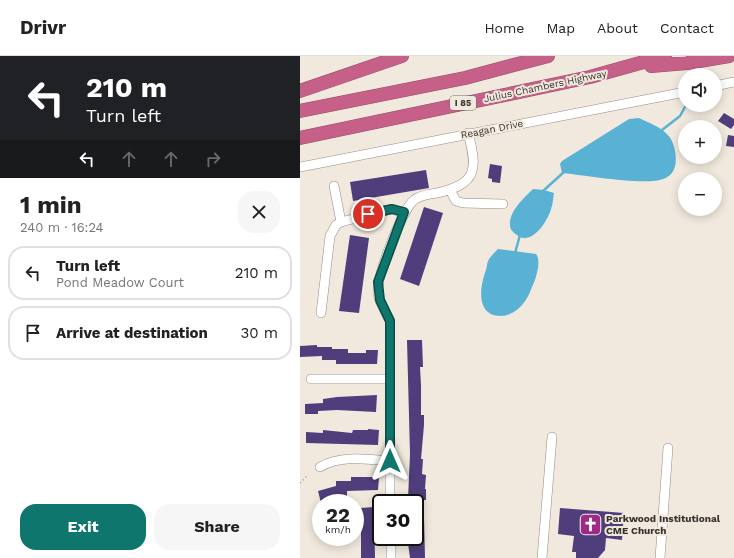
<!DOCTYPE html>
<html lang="en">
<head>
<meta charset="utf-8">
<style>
	:root { --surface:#fff; --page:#f6f6f6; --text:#222; --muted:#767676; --line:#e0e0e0; --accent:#0f766e }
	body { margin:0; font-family:"Work Sans",sans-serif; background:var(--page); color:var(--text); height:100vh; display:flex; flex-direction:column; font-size:15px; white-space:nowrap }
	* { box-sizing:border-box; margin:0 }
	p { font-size:13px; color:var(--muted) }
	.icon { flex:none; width:22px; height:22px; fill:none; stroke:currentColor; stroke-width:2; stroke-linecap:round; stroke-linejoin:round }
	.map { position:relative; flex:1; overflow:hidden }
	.side { display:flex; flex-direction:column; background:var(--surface); width:300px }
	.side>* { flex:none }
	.top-card { background:#202124; color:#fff; overflow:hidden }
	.tools { position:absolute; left:378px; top:12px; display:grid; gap:8px }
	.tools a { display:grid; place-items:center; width:44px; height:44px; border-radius:50%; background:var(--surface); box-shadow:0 2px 10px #0003; font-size:20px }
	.speed { position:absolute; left:12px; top:438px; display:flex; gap:8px; font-size:20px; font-weight:700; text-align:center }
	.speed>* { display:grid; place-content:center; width:52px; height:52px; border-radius:50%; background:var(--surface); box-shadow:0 2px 10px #0003; line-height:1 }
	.speed small { font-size:10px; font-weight:400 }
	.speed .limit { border:2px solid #111; border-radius:6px; background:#fff; color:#111 }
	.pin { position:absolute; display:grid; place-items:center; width:34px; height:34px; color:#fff; margin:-17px; border:2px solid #fff; border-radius:50%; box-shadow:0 1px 4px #0007 }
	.me { position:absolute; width:44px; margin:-22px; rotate:0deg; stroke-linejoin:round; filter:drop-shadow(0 0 3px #0008) }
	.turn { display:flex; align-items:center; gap:14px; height:84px; padding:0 20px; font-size:18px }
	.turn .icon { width:52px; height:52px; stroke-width:2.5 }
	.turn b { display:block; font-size:28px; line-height:34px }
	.lanes { display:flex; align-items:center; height:38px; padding:0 20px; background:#0003; justify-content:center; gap:20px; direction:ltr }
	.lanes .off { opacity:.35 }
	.round { display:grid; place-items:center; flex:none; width:42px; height:42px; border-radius:16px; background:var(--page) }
	.head { display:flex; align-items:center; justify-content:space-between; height:68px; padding:0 20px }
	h1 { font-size:24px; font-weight:700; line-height:30px }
	.action { display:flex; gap:8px; margin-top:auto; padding:8px 20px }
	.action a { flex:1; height:46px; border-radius:16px; background:var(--accent); color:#fff; font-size:16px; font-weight:700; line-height:46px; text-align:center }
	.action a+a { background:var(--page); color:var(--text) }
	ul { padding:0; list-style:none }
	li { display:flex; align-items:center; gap:12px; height:54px; margin:0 8px 6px; padding:0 12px; border:2px solid var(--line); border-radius:16px }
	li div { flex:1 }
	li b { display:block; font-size:15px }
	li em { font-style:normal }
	header { display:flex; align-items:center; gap:24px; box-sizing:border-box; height:56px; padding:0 20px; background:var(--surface); border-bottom:1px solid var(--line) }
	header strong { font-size:19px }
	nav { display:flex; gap:22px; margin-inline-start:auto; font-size:14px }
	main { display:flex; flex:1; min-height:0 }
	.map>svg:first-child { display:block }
	.water { fill:#59b1d4 }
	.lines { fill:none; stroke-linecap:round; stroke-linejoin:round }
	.stream { stroke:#59b1d4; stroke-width:2.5 }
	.building { fill:#4f3e7b }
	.minor-casing { stroke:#948d82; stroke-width:10 }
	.highway-casing { stroke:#945068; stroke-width:14 }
	.path { stroke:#9a948b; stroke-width:1.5; stroke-dasharray:1 3; stroke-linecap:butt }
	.minor { stroke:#fff; stroke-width:9 }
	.highway { stroke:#c76088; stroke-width:13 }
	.route-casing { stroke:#0a4d48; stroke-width:10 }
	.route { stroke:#0f766e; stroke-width:7 }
	.labels { text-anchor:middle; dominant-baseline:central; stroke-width:4; stroke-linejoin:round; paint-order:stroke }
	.shield { fill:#f1e9dd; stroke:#6e6a62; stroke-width:1 }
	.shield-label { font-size:9px; font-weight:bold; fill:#36332e }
	.street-label { font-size:10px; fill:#36332e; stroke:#f1e9dd }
	.poi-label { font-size:10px; font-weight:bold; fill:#36332e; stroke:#f1e9dd; text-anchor:start }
</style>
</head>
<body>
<header>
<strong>Drivr</strong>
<nav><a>Home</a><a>Map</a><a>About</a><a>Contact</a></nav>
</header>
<main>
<section class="side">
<div class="top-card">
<div class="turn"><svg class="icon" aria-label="left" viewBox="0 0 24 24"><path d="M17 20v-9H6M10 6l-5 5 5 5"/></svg><div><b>210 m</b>Turn left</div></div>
<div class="lanes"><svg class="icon" aria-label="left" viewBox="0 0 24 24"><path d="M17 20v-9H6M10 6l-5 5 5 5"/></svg><svg class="icon off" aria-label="ahead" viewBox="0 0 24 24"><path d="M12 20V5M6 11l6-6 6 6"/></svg><svg class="icon off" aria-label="ahead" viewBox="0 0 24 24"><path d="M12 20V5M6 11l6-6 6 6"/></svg><svg class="icon off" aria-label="right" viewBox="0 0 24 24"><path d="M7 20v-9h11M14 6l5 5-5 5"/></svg></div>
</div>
<div class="head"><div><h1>1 min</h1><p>240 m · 16:24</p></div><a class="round"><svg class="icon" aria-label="close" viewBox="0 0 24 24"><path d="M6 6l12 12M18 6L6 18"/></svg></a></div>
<ul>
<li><svg class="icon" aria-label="left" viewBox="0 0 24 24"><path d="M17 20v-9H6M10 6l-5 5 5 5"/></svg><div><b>Turn left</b><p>Pond Meadow Court</p></div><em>210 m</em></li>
<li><svg class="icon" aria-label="arrive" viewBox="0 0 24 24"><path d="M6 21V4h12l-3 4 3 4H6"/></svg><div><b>Arrive at destination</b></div><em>30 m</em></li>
</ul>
<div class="action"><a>Exit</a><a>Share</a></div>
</section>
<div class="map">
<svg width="434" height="502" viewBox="0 0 434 502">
	<rect width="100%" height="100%" fill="#f1e9dd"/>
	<!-- water -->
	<g class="water">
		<path d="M339 62C355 70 372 74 375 95 377 106 376 119 363 123 346 130 283 119 262 117L260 108 262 105 329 63Z"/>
		<path d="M233 133 244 134 254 137C253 142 253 148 251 153 248 165 231 191 217 179 213 176 210 174 210 169 209 155 224 142 233 133Z"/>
		<path d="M198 193 236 198C241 204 237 217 235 224 231 233 228 243 222 249 217 255 209 260 201 260 175 260 180 230 186 214 187 211 187 207 188 205 190 201 195 196 198 193Z"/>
	</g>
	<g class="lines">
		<!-- stream -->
		<g class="stream">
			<polyline points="362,74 380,60 386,49"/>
			<polyline points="243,135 264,116"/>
			<polyline points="215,197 220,179"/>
		</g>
	</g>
	<!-- building -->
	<g class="building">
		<polygon points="424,57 434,63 434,69 431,73 418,65"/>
		<polygon points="428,79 434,80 434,91 426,90"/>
		<polygon points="190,108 202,110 200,127 192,126 192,123 188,122"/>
		<polygon points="126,114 129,132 53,145 50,126"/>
		<polygon points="124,151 143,157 119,230 100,223"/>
		<polygon points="50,179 69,182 59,257 39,255"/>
		<polygon points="107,284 122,284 123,311 120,311 121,329 121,359 124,359 124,369 121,403 123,403 122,418 126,419 125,433 126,433 126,444 121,444 121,462 124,462 125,502 110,502 108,487 109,481 115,481 115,443 108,443 110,398"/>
		<polygon points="17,289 17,291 32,291 32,293 48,293 48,297 66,297 66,294 78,294 77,308 36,308 36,304 22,304 22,300 0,301 0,290"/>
		<polygon points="77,339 76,356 37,354 18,355 18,358 5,358 5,348 23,347 23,343 37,341"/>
		<polygon points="68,373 79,374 78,389 6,387 6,376 23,377 23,374 52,377 53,374 68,374"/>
		<polygon points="51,421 79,421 78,434 47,435 47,440 32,440 34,447 21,447 18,435 36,430 36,425 51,425"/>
		<polygon points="74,451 75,502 61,502 61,452"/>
		<polygon points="260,452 324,457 322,484 306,482 305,494 298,502 276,502 276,496 272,496 274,480 258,478"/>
	</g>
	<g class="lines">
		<defs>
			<g id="minor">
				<polyline points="415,30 434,26"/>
				<polyline points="0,111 385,36"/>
				<polyline points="34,130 41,166"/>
				<polyline points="150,134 156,145 163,147 203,148"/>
				<polyline points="21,257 30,180 36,169 41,166 92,153 104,157"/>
				<polyline points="11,323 89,323"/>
				<path d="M20 411C40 399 67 403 90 405"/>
				<path d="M90 447V265C86 256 79 247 78 237 76 221 102 154 114 144 120 139 130 138 137 137 177 128 178 114 168 77"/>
				<polyline points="91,481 91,502"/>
				<polyline points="242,502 252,381"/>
				<polyline points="360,502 368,392"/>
			</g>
			<g id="highway">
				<polyline points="351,10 387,7 429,0"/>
				<polyline points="0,35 102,0"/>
				<polyline points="0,55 165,22 248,0"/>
				<polyline points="0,82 290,21 365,0"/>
			</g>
		</defs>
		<!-- minor casing -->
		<use href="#minor" class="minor-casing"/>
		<!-- highway casing -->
		<use href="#highway" class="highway-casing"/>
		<!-- path -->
		<polyline class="path" points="0,427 8,419"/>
		<!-- minor -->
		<use href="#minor" class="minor"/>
		<!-- highway -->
		<use href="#highway" class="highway"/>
	</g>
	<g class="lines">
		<defs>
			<polyline id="route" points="68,158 92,153 104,156 78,226 80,244 90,265 90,405"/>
		</defs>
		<!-- route casing -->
		<use href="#route" class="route-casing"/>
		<!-- route -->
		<use href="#route" class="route"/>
	</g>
	<!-- icons -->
	<defs>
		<symbol id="church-square" viewBox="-11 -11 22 22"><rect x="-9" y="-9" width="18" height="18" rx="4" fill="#9d2a86" stroke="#f1e9dd"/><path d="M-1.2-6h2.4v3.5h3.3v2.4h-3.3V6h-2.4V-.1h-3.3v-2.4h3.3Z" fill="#fff"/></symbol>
	</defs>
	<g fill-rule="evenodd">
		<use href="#church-square" x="278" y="456" width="25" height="25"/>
	</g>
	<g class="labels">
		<!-- shield labels -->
		<rect class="shield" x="150" y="40" width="26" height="14" rx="3"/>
		<g class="shield-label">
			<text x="163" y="47">I 85</text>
		</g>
		<!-- street labels -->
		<g class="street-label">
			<text transform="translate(245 30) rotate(-12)">Julius Chambers Highway</text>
			<text transform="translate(192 73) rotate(-11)">Reagan Drive</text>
		</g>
		<!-- poi labels -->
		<g class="poi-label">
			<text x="306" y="462">Parkwood Institutional<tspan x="306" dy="12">CME Church</tspan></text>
		</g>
	</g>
</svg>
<div class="tools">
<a><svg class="icon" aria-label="sound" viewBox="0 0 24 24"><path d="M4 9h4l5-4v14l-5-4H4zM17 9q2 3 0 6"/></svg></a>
<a>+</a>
<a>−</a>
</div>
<div class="speed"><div>22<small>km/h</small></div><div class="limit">30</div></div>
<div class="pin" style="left:68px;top:158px;background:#d93025"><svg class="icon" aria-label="arrive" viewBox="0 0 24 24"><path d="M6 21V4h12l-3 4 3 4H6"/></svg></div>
<svg class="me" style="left:90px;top:405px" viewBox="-20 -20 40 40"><path d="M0-17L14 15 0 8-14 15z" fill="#0f766e" stroke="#fff" stroke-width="4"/></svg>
</div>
</main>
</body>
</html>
